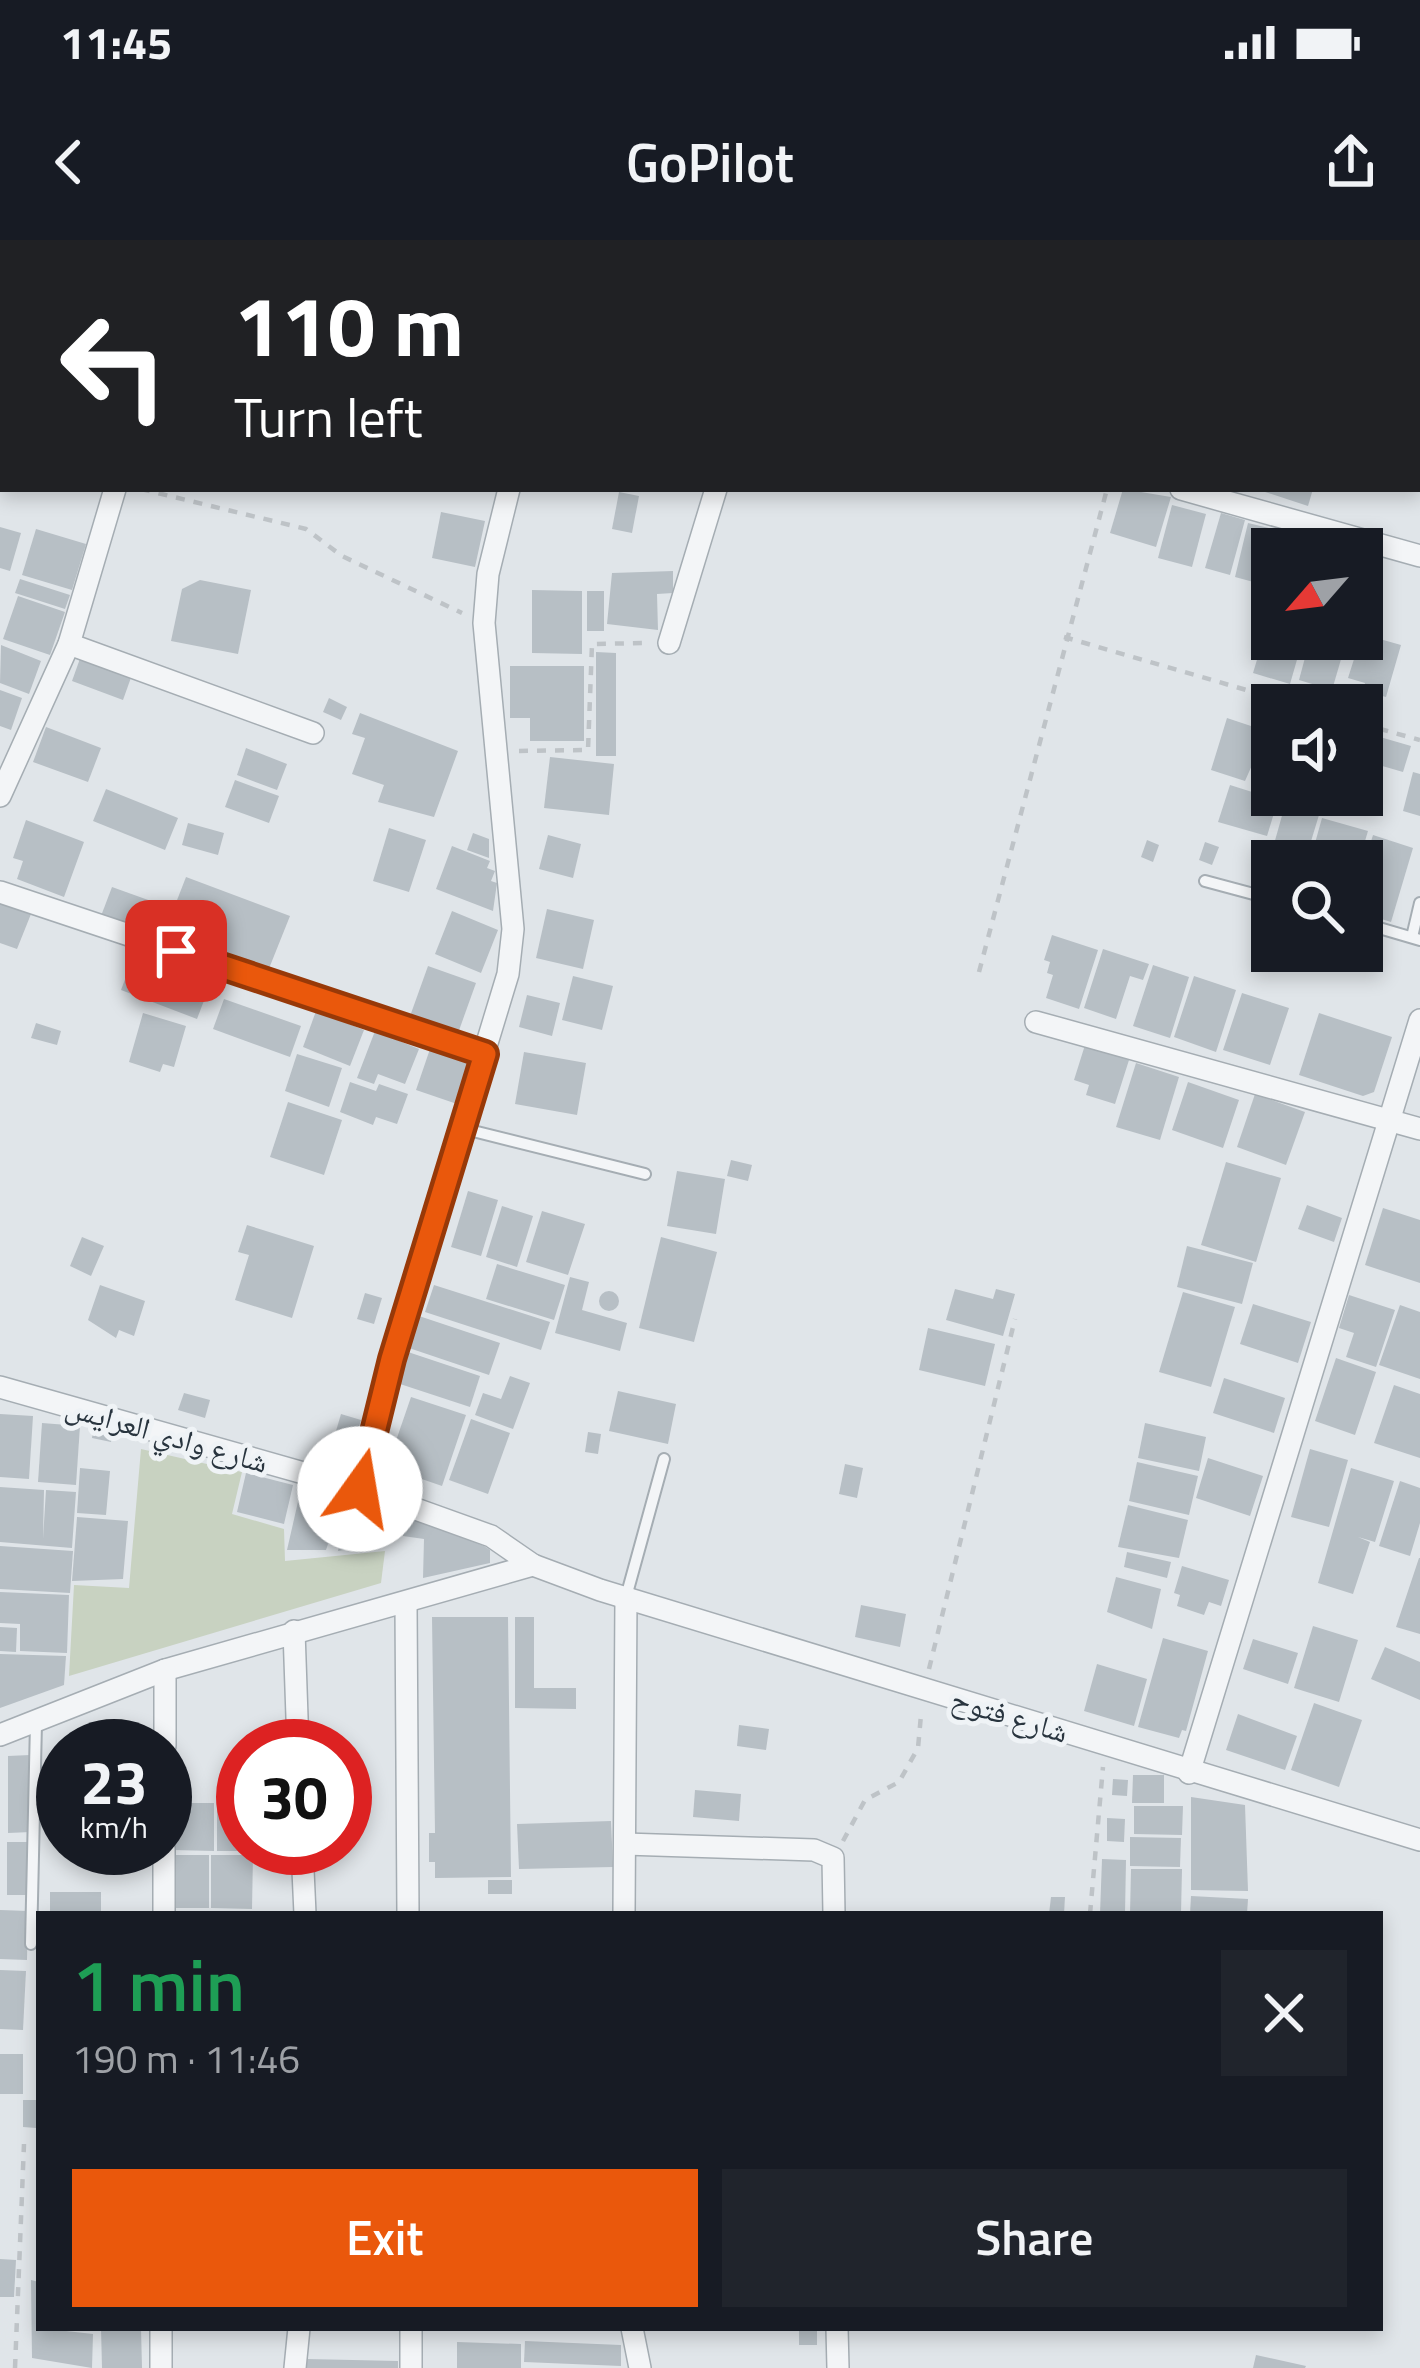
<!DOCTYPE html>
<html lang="en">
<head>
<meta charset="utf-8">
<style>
	:root { --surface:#171b24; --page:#20242c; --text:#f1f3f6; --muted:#9ea1a6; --accent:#ea580c }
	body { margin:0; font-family:"Titillium Web","Noto Naskh Arabic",sans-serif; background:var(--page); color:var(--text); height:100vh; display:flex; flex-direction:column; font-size:45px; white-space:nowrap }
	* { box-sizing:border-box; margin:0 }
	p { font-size:39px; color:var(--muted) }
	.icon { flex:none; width:66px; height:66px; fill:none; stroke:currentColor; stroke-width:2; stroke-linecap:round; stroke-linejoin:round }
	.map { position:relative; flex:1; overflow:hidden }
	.drawer { position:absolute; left:36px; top:1671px; width:1347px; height:420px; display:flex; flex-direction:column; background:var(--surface); border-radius:0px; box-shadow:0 6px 18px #0003 }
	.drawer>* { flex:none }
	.banner { position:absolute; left:0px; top:0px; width:1422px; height:252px; box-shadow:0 6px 18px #0003; background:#202124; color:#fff; overflow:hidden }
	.needle { width:78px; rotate:242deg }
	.tools { position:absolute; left:1251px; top:288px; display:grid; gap:24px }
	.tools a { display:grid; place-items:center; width:132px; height:132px; border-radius:0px; background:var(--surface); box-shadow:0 6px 18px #0003; font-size:60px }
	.speed { position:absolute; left:36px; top:1479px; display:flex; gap:24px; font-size:60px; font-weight:700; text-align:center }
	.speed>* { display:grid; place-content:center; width:156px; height:156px; border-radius:50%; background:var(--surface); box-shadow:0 6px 18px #0003; line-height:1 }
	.speed small { font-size:30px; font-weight:400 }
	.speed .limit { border:18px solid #d22; background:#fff; color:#111 }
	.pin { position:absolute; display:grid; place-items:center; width:102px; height:102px; color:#fff; margin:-51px; border-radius:24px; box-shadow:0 6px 18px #0006 }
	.me { position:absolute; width:132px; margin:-66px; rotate:13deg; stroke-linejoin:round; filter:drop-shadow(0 0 9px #0008) }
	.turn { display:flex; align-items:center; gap:42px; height:252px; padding:0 36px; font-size:54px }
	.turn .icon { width:156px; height:156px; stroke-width:2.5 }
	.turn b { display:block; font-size:84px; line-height:102px }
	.round { display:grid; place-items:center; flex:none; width:126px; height:126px; border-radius:0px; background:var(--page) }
	.summary { display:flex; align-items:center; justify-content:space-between; height:204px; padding:0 36px }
	h1 { font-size:72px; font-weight:600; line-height:90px; color:#1e9e55 }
	.action { display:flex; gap:24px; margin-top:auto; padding:24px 36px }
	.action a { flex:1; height:138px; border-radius:0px; background:var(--accent); color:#fff; font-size:48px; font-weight:600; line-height:138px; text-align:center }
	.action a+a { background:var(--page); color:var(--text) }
	.status { display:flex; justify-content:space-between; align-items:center; height:84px; padding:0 60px; background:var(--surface); direction:ltr }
	.status svg { height:33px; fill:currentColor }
	header { display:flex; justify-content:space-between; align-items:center; height:156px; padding:0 36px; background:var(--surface); font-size:54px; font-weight:600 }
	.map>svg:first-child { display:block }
	.green { fill:#c8d2c1 }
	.building { fill:#b7bfc5 }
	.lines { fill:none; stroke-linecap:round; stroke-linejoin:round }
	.service-casing { stroke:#a5adb3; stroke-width:14 }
	.minor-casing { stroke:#a5adb3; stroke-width:24 }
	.path { stroke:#bec3c7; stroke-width:4.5; stroke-dasharray:9 9; stroke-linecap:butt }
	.service { stroke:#f3f5f7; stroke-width:10 }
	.minor { stroke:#f3f5f7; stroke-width:21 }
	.route-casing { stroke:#983908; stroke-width:30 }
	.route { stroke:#ea580c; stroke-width:21 }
	.labels { text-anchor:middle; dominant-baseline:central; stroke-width:10; stroke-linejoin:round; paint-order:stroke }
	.street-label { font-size:30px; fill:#29353f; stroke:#eff3f6 }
</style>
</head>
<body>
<div class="status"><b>11:45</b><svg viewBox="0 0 49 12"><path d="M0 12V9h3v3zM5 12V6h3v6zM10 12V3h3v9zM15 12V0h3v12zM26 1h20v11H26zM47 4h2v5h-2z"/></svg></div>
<header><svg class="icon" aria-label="back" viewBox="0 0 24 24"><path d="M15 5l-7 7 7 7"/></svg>GoPilot<svg class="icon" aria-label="share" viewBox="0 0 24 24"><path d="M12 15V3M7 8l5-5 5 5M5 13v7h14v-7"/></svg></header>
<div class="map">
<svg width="1420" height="2128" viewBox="0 0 1420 2128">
	<rect width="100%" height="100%" fill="#e0e5e9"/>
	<!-- green -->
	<polygon class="green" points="141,1209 242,1232 232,1274 284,1289 285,1321 385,1311 381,1343 69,1436 74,1345 129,1348"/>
	<!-- building -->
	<g class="building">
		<polygon points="1123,249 1171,257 1156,307 1110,293"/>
		<polygon points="1256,249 1313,249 1308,266"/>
		<polygon points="619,252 639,256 632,293 612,289"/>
		<polygon points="1172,265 1206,274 1192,327 1158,318"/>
		<polygon points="441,272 485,281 475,327 432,318"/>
		<polygon points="1221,273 1245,280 1230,335 1205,328"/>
		<polygon points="1248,283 1289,293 1285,309 1272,309 1272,347 1235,337"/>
		<polygon points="0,287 21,293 10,331 0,328"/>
		<polygon points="36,289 86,304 72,350 22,335"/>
		<polygon points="1296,298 1336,307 1336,309 1293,309"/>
		<polygon points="673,331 673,353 657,354 658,390 607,384 612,333"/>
		<polygon points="20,339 70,355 65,369 15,353"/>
		<polygon points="200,340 251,350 238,414 171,401 182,349"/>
		<polygon points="532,350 582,351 582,414 532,413"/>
		<rect x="587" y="351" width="17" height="40"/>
		<polygon points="18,356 65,372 50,415 3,399"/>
		<polygon points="1271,373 1272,399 1303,399 1290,444 1253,433"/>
		<polygon points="1362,394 1401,405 1386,457 1363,451 1365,443 1348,438"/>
		<polygon points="1310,399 1347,399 1332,450 1299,440"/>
		<polygon points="1,405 41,421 29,454 0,443"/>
		<polygon points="596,412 616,413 616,516 596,516"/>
		<polygon points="82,413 133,432 123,460 72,441"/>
		<polygon points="510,426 584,426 584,501 530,501 530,478 510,478"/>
		<polygon points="0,450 22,458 11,490 0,486"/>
		<polygon points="329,458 347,467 341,480 323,472"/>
		<polygon points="1258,462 1272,466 1272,480 1245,541 1211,530 1227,478 1251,486"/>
		<polygon points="360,473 458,511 434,577 378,562 384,545 352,534 365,498 352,494"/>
		<polygon points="46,487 101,508 88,542 33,522"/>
		<polygon points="1380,497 1411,506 1403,532 1372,523"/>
		<polygon points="246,508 287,524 277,550 237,535"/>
		<polygon points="1268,510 1272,511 1272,549 1258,544"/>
		<polygon points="550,517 614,524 609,575 544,568"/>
		<polygon points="1413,532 1420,534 1420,576 1403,571"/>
		<polygon points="235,540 279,556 269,583 225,567"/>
		<polygon points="1230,545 1278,560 1267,596 1218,582"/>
		<polygon points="106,549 178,578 165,610 93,581"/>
		<polygon points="1285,565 1319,575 1305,621 1272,621 1272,638 1265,636"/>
		<polygon points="1322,578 1368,591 1359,621 1310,621"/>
		<polygon points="26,580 84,602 64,657 17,639 23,621 13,618"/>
		<polygon points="188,583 224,593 218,615 182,605"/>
		<polygon points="389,588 426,600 409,652 373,641"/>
		<polygon points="473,593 489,599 489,618 467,610"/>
		<polygon points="548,595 581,604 573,638 539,629"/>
		<polygon points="1373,595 1413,608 1391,682 1362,673 1362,630"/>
		<polygon points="1147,600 1159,605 1153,622 1141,617"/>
		<polygon points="1205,602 1219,607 1212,625 1199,620"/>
		<polygon points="452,606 490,621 487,628 495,631 491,641 497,643 493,671 436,649"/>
		<polygon points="186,637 290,676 268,731 165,691"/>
		<polygon points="112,647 151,661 140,691 101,676"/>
		<polygon points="0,662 31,674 17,709 0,703"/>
		<polygon points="547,669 594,680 583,729 536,718"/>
		<polygon points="452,671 498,690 481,733 435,714"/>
		<polygon points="1052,695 1098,710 1079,769 1046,758 1053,735 1047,733 1050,722 1044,720"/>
		<polygon points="137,707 213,737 197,779 121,750"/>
		<polygon points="1103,709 1149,724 1143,740 1130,736 1116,779 1084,768"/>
		<polygon points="1153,725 1189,737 1170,798 1133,786"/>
		<polygon points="428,726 476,743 457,796 409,779"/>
		<polygon points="573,736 613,746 602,790 562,780"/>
		<polygon points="1194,736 1236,750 1216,812 1174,797"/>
		<polygon points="1242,753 1289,768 1270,825 1223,810"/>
		<polygon points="527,755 560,763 552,796 519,787"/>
		<polygon points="224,759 301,786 290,817 213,789"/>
		<polygon points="316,771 364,790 350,826 303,807"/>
		<polygon points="143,773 186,786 174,827 163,824 160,832 129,822"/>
		<polygon points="1319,773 1392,797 1374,852 1363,856 1299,835"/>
		<polygon points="36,783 61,791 57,805 31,798"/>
		<polygon points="375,791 419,809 405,844 378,834 374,844 357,838"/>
		<polygon points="1085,805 1129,820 1115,864 1086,855 1089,845 1074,840"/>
		<polygon points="430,809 473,823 460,865 416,850"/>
		<polygon points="524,812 586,823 577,875 515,864"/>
		<polygon points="297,814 342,828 329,867 285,851"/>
		<polygon points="1136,823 1179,837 1160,900 1116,887"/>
		<polygon points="350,842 376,851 379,844 408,854 397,884 376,877 373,885 340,872"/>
		<polygon points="1188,842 1239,860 1223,908 1172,890"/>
		<polygon points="1255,854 1305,872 1286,925 1237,907"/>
		<polygon points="288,862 342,880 324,935 270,917"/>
		<polygon points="731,920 752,925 748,941 727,936"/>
		<polygon points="1226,922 1281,938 1256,1022 1201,1005"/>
		<polygon points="677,931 725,939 716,994 667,986"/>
		<polygon points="468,951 498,960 481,1016 451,1007"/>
		<polygon points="1307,965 1342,978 1334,1002 1298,989"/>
		<polygon points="502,966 533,976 517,1027 486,1017"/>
		<polygon points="1383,968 1420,980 1420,1043 1365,1025"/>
		<polygon points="542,971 585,984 568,1035 526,1022"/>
		<polygon points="247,985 314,1006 292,1078 235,1060 249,1015 238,1012"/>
		<polygon points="82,997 104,1006 91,1036 70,1026"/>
		<polygon points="661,997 717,1012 694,1102 639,1088"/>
		<polygon points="1187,1006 1253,1023 1242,1064 1177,1047"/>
		<polygon points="497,1024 565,1045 554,1080 486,1059"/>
		<polygon points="570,1037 589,1042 582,1070 627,1083 620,1111 555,1093"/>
		<polygon points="100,1045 145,1061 134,1096 119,1090 116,1098 88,1080"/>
		<polygon points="434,1045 550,1082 541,1110 425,1072"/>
		<polygon points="955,1049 993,1059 996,1049 1015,1054 1003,1096 946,1080"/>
		<circle cx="609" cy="1061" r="10"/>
		<polygon points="1183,1052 1235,1067 1211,1147 1159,1132"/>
		<polygon points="365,1053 382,1058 374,1084 357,1079"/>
		<polygon points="1349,1055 1395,1070 1376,1127 1346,1117 1354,1093 1339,1088"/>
		<polygon points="1253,1064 1311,1082 1298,1123 1240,1104"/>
		<polygon points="1400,1065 1420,1072 1420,1139 1379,1125"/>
		<polygon points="419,1076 500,1103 489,1135 409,1108"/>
		<polygon points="928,1088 995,1104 985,1146 919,1130"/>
		<polygon points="408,1112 480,1136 470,1167 397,1143"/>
		<polygon points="1336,1118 1376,1132 1355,1195 1315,1181"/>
		<polygon points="510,1136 530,1143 513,1189 475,1175 483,1153 501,1159"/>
		<polygon points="1224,1138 1285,1158 1274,1193 1213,1173"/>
		<polygon points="1394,1145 1420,1154 1420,1218 1374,1203"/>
		<polygon points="618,1151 676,1164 668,1204 609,1191"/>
		<polygon points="184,1153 210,1160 205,1178 178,1170"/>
		<polygon points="411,1157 466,1175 442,1246 387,1227"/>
		<polygon points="0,1174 33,1176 29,1239 0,1237"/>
		<polygon points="341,1174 361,1180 356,1197 336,1191"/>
		<polygon points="471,1179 510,1193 488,1254 449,1240"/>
		<polygon points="94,1182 114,1186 111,1202 92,1198"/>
		<polygon points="42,1183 80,1186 76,1245 38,1242"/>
		<polygon points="1145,1183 1206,1197 1199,1231 1138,1218"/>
		<polygon points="588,1192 601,1194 598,1214 585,1212"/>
		<polygon points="1310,1209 1348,1220 1329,1287 1291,1277"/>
		<polygon points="1208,1218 1263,1236 1250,1276 1196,1258"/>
		<polygon points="1137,1222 1198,1236 1189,1275 1129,1261"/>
		<polygon points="845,1224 863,1228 857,1258 839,1254"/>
		<polygon points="80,1228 110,1231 106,1275 77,1273"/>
		<polygon points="1351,1228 1394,1241 1375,1302 1358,1297 1370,1302 1353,1354 1318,1343"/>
		<polygon points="246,1233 293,1245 284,1284 237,1272"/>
		<polygon points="1400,1241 1420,1248 1420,1283 1410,1316 1379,1306"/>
		<polygon points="0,1247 44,1250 43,1299 46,1250 76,1252 72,1308 0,1302"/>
		<polygon points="300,1253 388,1273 387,1288 363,1279 355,1308 338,1311 339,1306 328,1304 326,1310 287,1310"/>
		<polygon points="1128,1265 1188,1280 1179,1318 1118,1307"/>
		<polygon points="406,1274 484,1306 490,1310 490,1323 423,1338 424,1299 403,1296"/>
		<polygon points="77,1277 128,1281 123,1339 72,1341"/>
		<polygon points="0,1306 73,1311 70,1353 0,1349"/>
		<polygon points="1127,1312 1171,1322 1167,1338 1124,1327"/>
		<polygon points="1419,1318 1420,1318 1420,1394 1396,1387"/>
		<polygon points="1182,1326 1229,1340 1221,1366 1209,1362 1204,1375 1177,1366 1180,1355 1174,1353"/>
		<polygon points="1116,1337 1161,1349 1152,1389 1107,1372"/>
		<polygon points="0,1352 69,1355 67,1413 20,1411 20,1384 0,1383"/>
		<polygon points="861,1365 906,1374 900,1407 855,1397"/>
		<polygon points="432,1377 508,1377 511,1637 435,1638 435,1622 429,1622 429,1593 435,1593"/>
		<polygon points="515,1377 534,1377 534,1448 576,1448 576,1469 515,1468"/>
		<polygon points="1313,1386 1358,1400 1339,1462 1294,1448"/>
		<polygon points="0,1387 17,1388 16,1412 0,1411"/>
		<polygon points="1163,1398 1208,1411 1186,1491 1182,1490 1179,1498 1138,1487"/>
		<polygon points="1253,1399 1298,1413 1288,1444 1243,1429"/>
		<polygon points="1385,1407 1420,1422 1420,1460 1371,1439"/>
		<polygon points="0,1414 66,1416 64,1445 0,1468"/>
		<polygon points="1097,1424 1147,1439 1134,1486 1084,1471"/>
		<polygon points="1314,1463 1362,1480 1339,1547 1291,1530"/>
		<polygon points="1238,1474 1297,1496 1285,1530 1226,1510"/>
		<polygon points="739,1485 769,1489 766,1510 737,1506"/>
		<polygon points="30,1515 31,1592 8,1593 8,1516"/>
		<polygon points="1133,1535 1164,1535 1164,1563 1132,1563"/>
		<polygon points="1113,1539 1128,1540 1127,1556 1112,1555"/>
		<polygon points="695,1550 741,1554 739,1581 693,1577"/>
		<polygon points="1191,1557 1245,1565 1248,1651 1191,1650"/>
		<polygon points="174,1563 214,1563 214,1611 173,1610"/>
		<rect x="217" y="1564" width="26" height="47"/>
		<polygon points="1134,1566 1183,1566 1182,1595 1134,1594"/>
		<polygon points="1107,1578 1125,1579 1124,1602 1107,1601"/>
		<polygon points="611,1581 613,1627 519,1629 517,1584"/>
		<polygon points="1130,1597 1181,1598 1180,1627 1130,1626"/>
		<rect x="7" y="1602" width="23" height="53"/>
		<polygon points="175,1615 209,1615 209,1668 174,1668"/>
		<polygon points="211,1615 253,1615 252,1669 211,1668"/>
		<polygon points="1102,1619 1126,1620 1125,1674 1100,1674"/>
		<polygon points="1131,1629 1182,1629 1181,1674 1130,1674"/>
		<rect x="488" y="1640" width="24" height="14"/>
		<rect x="50" y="1652" width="51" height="22"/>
		<polygon points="1191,1656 1248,1659 1247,1674 1190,1674"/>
		<polygon points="1051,1657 1065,1657 1064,1674 1049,1674"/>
		<polygon points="0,1670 28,1671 27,1720 0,1719"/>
		<polygon points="0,1730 26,1731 23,1790 0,1789"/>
		<rect x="0" y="1814" width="23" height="40"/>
		<polygon points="23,1860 36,1860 36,1888 23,1887"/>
		<polygon points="0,2019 16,2020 14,2057 0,2057"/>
		<polygon points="31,2040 39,2042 39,2088 93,2094 92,2128 32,2118"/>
		<polygon points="101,2088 141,2088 142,2128 102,2128"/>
		<rect x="799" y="2088" width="18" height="17"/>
		<polygon points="525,2101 621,2105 621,2126 524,2122"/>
		<polygon points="457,2102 521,2104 521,2128 457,2128"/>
		<polygon points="1256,2115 1306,2126 1305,2128 1253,2128"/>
		<polygon points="307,2119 398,2121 398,2128 307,2128"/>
	</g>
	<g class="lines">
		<defs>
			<g id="service">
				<polyline points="1205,641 1272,659"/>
				<polyline points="1362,683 1420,700"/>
				<polyline points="1412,697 1420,663"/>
				<polyline points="461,888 645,934"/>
				<polyline points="626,1357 664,1219"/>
				<polyline points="31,1704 36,1483"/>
			</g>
			<g id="minor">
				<polyline points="173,3 173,0"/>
				<polyline points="578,3 579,0"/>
				<polyline points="792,3 793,0"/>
				<polyline points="1181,249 1420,316"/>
				<polyline points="669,403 716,249"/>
				<polyline points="69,404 313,493"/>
				<polyline points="0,556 69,404 115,249"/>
				<polyline points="0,652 485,814"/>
				<polyline points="1036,782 1420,889"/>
				<polyline points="0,1147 360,1249 491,1296 533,1325 600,1350 1420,1600"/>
				<polyline points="360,1249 391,1119 508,734 513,689 484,383 488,334 509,249"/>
				<polyline points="406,1365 408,1674"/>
				<polyline points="294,1391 298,1506"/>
				<polyline points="0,1495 165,1430 533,1325"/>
				<polyline points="165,1506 165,1430"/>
				<polyline points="1189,1533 1420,780"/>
				<polyline points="625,1604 814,1610 833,1618 834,1674"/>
				<polyline points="302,1608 305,1674"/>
				<polyline points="164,1674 164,1608"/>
				<polyline points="624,1674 626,1357"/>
				<polyline points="411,2088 411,2128"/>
				<polyline points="632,2088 640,2128"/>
				<polyline points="837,2088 838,2128"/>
				<polyline points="161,2128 161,2088"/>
				<polyline points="295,2128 299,2088"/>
			</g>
		</defs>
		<!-- service casing -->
		<use href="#service" class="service-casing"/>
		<!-- minor casing -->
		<use href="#minor" class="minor-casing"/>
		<!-- path -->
		<g class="path">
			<polyline points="1172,3 1173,0"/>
			<polyline points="141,249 306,289 342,316 462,373"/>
			<polyline points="1064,397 1298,465"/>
			<polyline points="1362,484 1420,500"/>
			<polyline points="519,511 588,510 592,404 645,403"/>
			<polyline points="979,732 1107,249"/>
			<polyline points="929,1429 1015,1079"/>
			<polyline points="843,1601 865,1560 899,1542 918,1508 921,1475"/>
			<polyline points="1090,1674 1103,1527"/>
			<polyline points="15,2128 24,1904"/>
		</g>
		<!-- service -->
		<use href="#service" class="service"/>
		<!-- minor -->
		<use href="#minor" class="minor"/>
	</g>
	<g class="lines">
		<defs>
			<polyline id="route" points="176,711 485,814 392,1119 360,1249"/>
		</defs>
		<!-- route casing -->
		<use href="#route" class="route-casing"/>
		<!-- route -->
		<use href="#route" class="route"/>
	</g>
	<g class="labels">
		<!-- street labels -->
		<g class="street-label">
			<text transform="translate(167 1194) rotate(16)">شارع وادي العرايس</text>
			<text transform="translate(1010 1475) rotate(17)">شارع فتوح</text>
		</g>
	</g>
</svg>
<div class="tools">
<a><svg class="needle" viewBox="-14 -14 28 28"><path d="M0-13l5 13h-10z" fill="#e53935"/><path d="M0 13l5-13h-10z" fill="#9ea1a6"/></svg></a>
<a><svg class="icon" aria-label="sound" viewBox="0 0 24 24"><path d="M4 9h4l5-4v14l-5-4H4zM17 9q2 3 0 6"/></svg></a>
<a><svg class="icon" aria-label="search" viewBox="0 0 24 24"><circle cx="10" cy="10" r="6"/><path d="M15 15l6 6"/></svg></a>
</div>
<div class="speed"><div>23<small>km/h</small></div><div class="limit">30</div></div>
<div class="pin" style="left:176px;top:711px;background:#d93025"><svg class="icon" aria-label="arrive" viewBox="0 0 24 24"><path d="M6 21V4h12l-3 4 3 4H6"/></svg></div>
<svg class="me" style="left:360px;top:1249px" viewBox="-20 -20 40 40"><circle r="19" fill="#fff"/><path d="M0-13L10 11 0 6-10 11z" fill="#ea580c"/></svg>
<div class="banner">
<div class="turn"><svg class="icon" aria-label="left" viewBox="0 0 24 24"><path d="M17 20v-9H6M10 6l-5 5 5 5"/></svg><div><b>110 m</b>Turn left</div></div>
</div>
<section class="drawer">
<div class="summary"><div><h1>1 min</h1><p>190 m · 11:46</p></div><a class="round"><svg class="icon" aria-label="close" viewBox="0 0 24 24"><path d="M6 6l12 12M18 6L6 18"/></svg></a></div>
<div class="action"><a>Exit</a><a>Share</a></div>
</section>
</div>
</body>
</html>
